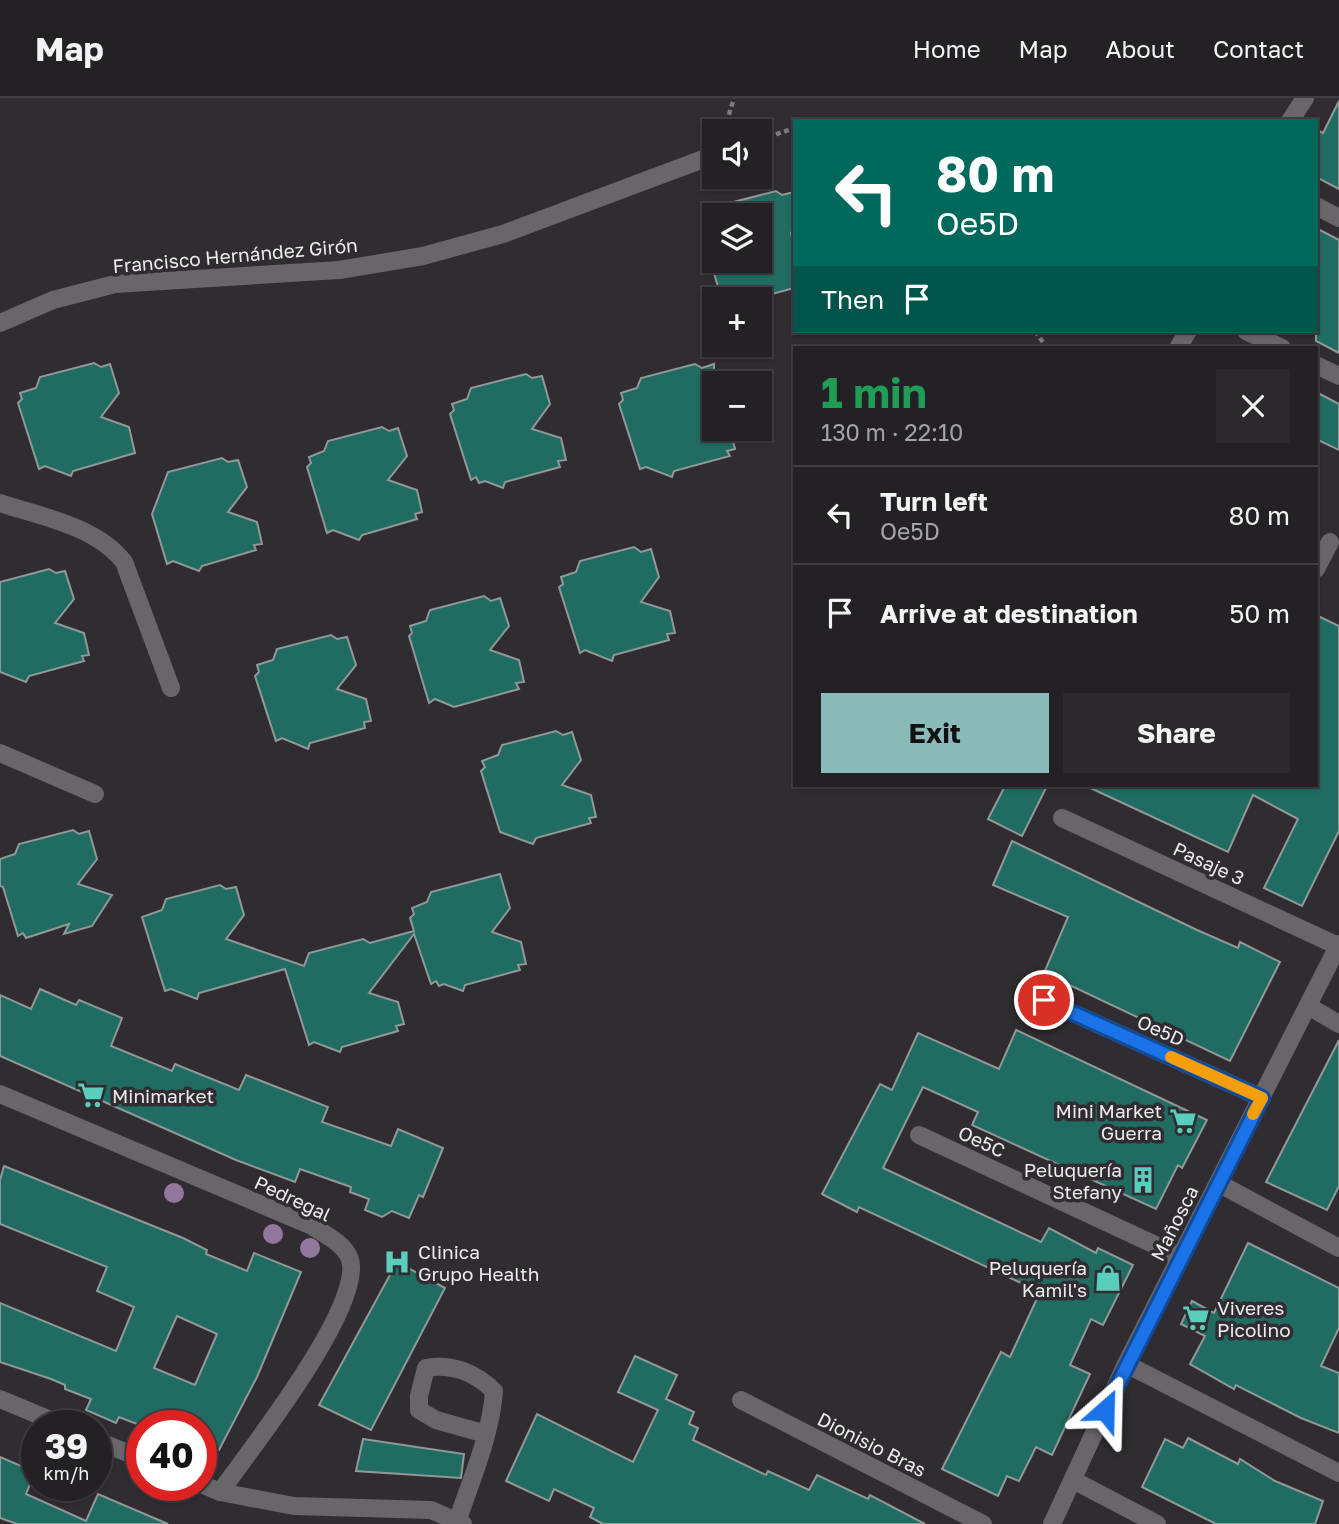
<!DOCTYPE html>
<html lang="en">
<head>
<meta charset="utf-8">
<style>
	:root { --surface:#242126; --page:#2c292e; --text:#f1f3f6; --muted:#a3a3a7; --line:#413e43; --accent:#8bbbb9 }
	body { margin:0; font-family:"Golos Text",sans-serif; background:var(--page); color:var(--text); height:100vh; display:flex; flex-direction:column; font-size:26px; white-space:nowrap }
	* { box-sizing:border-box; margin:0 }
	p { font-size:23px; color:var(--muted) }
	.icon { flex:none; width:38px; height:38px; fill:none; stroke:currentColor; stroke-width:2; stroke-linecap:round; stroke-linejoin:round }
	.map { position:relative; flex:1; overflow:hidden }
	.panel { position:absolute; left:793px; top:248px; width:525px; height:441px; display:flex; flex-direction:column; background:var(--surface); border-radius:0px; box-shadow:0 2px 5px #0004,0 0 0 2px var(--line) }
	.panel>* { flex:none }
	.hud { position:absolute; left:793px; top:21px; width:525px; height:214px; border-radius:0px; box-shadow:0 2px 5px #0004,0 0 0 2px var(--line); background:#00695c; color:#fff; overflow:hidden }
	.tools { position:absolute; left:702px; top:21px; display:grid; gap:14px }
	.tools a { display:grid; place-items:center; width:70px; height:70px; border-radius:0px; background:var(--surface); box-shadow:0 2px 5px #0004,0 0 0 2px var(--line); font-size:35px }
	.speed { position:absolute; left:21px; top:1312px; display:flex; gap:14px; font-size:35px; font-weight:700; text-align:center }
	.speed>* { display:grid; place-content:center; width:91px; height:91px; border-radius:50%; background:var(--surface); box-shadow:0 2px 5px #0004,0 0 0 2px var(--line); line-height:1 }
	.speed small { font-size:18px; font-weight:400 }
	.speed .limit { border:10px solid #d22; background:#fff; color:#111 }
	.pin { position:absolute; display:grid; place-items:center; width:60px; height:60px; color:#fff; margin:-30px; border:4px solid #fff; border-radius:50%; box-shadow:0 2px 7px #0007 }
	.me { position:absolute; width:77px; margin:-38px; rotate:25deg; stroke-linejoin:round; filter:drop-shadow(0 0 5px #0008) }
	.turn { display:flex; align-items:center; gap:24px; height:147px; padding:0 28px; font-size:32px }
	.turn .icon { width:91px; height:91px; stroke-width:2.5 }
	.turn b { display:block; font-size:49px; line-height:60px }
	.then { display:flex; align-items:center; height:66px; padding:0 28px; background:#0003; gap:14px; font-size:26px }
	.round { display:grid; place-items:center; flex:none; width:74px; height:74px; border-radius:0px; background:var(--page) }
	.head { display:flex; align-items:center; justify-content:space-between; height:119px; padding:0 28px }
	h1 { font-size:42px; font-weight:700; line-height:52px; color:#1e9e55 }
	.button { display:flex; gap:14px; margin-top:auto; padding:14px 28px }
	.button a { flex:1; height:80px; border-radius:0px; background:var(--accent); color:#111; font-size:28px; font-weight:700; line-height:80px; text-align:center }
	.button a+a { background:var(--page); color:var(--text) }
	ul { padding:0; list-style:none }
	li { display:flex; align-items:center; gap:21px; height:98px; padding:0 28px; border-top:2px solid var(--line) }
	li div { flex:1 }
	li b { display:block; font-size:26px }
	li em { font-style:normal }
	header { display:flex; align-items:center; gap:42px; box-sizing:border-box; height:98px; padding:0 35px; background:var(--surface); border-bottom:2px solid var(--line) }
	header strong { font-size:33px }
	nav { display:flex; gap:38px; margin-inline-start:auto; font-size:24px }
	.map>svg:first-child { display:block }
	.building { fill:#216c62; stroke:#909997; stroke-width:2; fill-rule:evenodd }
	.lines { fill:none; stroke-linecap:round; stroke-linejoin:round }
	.path { stroke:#7c787d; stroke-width:4.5; stroke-dasharray:5 3.5; stroke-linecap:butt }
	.minor { stroke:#686669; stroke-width:18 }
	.tree { fill:#91779d }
	.route-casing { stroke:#114b97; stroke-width:18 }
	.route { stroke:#1a73e8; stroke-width:12 }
	.slow { stroke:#f59e0b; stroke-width:12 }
	.labels { text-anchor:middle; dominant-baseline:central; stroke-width:7; stroke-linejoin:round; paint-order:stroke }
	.street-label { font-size:19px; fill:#eeebef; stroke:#302c32 }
	.poi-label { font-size:19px; fill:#eeebef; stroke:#302c32; text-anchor:start }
</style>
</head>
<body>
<header>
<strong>Map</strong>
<nav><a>Home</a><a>Map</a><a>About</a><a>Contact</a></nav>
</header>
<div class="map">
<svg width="1339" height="1426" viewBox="0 0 1339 1426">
	<rect width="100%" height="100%" fill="#302c32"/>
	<!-- building -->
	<g class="building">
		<polygon points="1339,3 1339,91 1316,79 1316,31 1323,35"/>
		<polygon points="776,93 782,97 794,94 794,130 791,135 794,151 794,190 754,201 722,201 710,163 760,163 760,117 715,117 714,109"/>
		<polygon points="1316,130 1339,142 1339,255 1316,243"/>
		<polygon points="94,265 101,269 110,266 119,295 101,319 129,329 135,355 73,373 71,378 45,368 39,371 18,305 22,301 20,295 36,290 40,279"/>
		<polygon points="695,266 702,270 714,266 714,331 730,331 735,351 727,353 730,358 674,373 672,379 646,369 640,371 619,306 623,302 621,295 637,290 641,280"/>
		<polygon points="526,276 532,280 542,278 550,306 532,331 561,340 566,362 558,363 560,369 505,384 503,390 485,383 479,385 476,379 471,382 450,316 454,312 452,306 467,301 471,290"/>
		<polygon points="1316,294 1339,306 1339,352 1316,341"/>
		<polygon points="382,329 389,333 398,330 407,358 388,382 417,392 422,414 415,416 417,421 362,437 359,442 333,432 327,435 307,369 311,365 309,359 324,353 328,343"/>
		<polygon points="222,360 228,364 238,362 247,389 228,414 257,424 262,446 254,447 256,452 202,468 199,473 173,463 167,466 152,416 168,374"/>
		<polygon points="634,449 641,454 651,451 659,479 641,504 670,513 675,535 667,536 669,542 614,557 612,563 585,552 580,555 559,489 563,486 561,479 576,474 580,463"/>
		<polygon points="49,471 56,475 65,473 74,501 55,525 84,535 89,557 82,558 84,563 29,578 26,584 0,574 0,484"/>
		<polygon points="484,498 491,503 500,500 509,528 490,552 519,562 524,584 516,585 519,591 454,609 435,601 429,605 409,538 412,535 410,528 426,523 430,512"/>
		<polygon points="1316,517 1339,528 1339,733 1302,808 1264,790 1298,721 1253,697 1228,754 1086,688 1316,688"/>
		<polygon points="331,537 337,541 347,539 356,567 337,591 366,601 371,623 364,624 365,630 310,645 308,651 282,640 276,643 255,578 259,574 257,567 273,562 277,551"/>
		<polygon points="556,633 563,637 572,634 581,662 562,687 591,697 596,719 589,720 591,725 536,740 533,746 500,734 481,673 485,669 482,663 498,657 502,647"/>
		<polygon points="1005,688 1047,688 1022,738 988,721"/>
		<polygon points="73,732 79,736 89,733 97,761 78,786 112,797 92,828 64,836 69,826 26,840 23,835 18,838 3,789 0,788 0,761 15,756 19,746"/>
		<polygon points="1012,743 1197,832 1238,850 1240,844 1280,864 1230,963 1044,875 1068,819 993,787"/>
		<polygon points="500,776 510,810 492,834 521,844 526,866 518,867 520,872 465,887 463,893 444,886 439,888 436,883 431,886 414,836 369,895 398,904 404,926 396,928 398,933 342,949 340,954 314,944 309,947 285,871 199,895 197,901 171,891 165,893 142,819 162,812 166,801 220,787 226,791 236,789 244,817 226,841 304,868 309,855 363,841 370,845 414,833 410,820 414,816 412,810 427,804 431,794"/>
		<polygon points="40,891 76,907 79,902 122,920 111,948 172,973 175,966 239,992 246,977 328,1009 322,1024 391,1048 398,1031 443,1050 423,1099 419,1097 409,1120 392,1113 382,1119 365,1112 369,1101 350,1094 351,1089 300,1071 295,1084 236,1062 0,958 0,897 31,911"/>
		<polygon points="1016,932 1207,1022 1182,1070 1178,1067 1156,1111 972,1027 978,1014 923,989 883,1070 1041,1144 1049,1130 1096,1155 1098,1150 1133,1167 1103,1227 1091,1221 1070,1267 1090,1276 1052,1357 1036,1349 1019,1383 1007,1378 998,1398 942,1371 1001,1254 1010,1259 1040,1194 859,1109 857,1114 822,1096 880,986 892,992 918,935 999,971"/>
		<polygon points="1339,942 1339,1088 1327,1112 1266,1084"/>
		<path d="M4 1068 183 1140 207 1152 206 1156 247 1173 254 1155 301 1174 257 1279 219 1352 201 1346V1328H142L119 1319 116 1325 86 1312 91 1301 65 1291V1287L51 1281 0 1264V1205L116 1253 134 1209 97 1193 107 1169 0 1126V1082ZM177 1218 217 1236 195 1287 154 1270Z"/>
		<polygon points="1248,1145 1339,1190 1339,1230 1321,1268 1339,1275 1339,1335 1301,1320 1236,1287 1234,1291 1190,1266 1205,1238 1181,1226 1192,1203 1214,1215"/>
		<polygon points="397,1164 445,1190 371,1332 319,1307"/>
		<polygon points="635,1258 677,1277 666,1301 694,1314 689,1326 698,1330 693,1342 766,1377 768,1373 809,1392 817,1377 868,1401 870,1397 925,1426 603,1426 590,1419 594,1410 554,1391 549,1403 506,1383 537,1316 633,1364 658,1312 618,1294"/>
		<polygon points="1188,1340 1238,1366 1240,1361 1275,1383 1323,1403 1315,1426 1216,1426 1142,1389 1165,1341 1183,1350"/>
		<polygon points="363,1341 464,1356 461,1380 356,1373"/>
		<polygon points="0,1359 35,1374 26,1396 86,1423 98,1396 168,1426 17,1426 0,1420"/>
	</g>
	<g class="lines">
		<!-- path -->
		<g class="path">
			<polyline points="724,33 734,0"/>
			<polyline points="760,42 794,30"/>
			<polyline points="1035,233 1047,250"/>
		</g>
		<!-- minor -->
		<g class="minor">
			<polyline points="1290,23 1305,0"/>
			<polyline points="1316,108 1339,120"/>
			<polyline points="0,225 53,202 115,186 339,172 423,158 503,136 714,57"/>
			<polyline points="1246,233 1282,250"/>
			<polyline points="1178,250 1188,233"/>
			<polyline points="1316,267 1339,278"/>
			<path d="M0 405C42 419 96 428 124 464L171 590"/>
			<polyline points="1316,471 1330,444"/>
			<polyline points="0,655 95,696"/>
			<polyline points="1062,720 1338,848"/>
			<polyline points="1044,902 1262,1000"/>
			<polyline points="1308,908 1339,926"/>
			<path d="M0 996 312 1128C324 1136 343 1145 349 1159 369 1202 248 1355 220 1394"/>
			<polyline points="919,1037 1181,1159"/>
			<polyline points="1218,1085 1339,1150"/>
			<polyline points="1126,1266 1339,1375"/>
			<polyline points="0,1301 65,1328"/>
			<polyline points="741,1302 983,1426"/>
			<polyline points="96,1342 142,1361"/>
			<polyline points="1073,1382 1157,1426"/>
			<polyline points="201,1386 220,1394 294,1408 431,1412 463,1426"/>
			<path d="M457 1424C471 1382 491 1337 494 1293 476 1275 452 1265 426 1270L419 1298V1312L436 1322 486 1336"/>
			<polyline points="1052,1426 1126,1266 1339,846"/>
		</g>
	</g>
	<!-- trees -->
	<g class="tree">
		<circle cx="174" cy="1095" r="10"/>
		<circle cx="273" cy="1136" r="10"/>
		<circle cx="310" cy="1150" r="10"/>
	</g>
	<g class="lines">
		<defs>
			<polyline id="route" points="1044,902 1262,1000 1105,1312"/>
		</defs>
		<!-- route casing -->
		<use href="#route" class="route-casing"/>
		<!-- route -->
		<use href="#route" class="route"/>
		<!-- slow -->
		<polyline class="slow" points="1171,959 1262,1000 1253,1016"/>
	</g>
	<!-- icons -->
	<defs>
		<symbol id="supermarket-bare" viewBox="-9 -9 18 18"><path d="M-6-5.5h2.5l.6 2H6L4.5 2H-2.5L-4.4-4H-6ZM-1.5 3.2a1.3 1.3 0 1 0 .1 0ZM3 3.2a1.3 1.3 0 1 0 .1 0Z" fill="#5acebc" stroke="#302c32" stroke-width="2.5" paint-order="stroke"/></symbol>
		<symbol id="building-bare" viewBox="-9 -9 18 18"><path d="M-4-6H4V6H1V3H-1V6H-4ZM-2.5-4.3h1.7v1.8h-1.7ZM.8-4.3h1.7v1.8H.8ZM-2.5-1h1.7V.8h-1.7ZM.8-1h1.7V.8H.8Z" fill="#5acebc" stroke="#302c32" stroke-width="2.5" paint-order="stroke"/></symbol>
		<symbol id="hospital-bare" viewBox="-9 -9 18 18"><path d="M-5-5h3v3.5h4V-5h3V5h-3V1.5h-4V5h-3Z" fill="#5acebc" stroke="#302c32" stroke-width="2.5" paint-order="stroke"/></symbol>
		<symbol id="shop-bare" viewBox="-9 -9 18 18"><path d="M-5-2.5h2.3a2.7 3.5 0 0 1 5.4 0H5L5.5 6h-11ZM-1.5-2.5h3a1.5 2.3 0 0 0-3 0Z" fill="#5acebc" stroke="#302c32" stroke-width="2.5" paint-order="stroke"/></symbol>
	</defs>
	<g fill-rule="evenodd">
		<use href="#supermarket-bare" x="72" y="978" width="38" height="38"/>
		<use href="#supermarket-bare" x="1164" y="1004" width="38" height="38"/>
		<use href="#building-bare" x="1124" y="1063" width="38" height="38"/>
		<use href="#hospital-bare" x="378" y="1145" width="38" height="38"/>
		<use href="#shop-bare" x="1089" y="1161" width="38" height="38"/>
		<use href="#supermarket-bare" x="1177" y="1201" width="38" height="38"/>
	</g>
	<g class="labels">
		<!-- street labels -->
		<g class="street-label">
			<text transform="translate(235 157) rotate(-5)">Francisco Hernández Girón</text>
			<text transform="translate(1209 765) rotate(25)">Pasaje 3</text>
			<text transform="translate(1161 932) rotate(24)">Oe5D</text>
			<text transform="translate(982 1043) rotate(25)">Oe5C</text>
			<text transform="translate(293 1100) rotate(25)">Pedregal</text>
			<text transform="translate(1174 1125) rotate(-63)">Mañosca</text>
			<text transform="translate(872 1346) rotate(27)">Dionisio Bras</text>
		</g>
		<!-- poi labels -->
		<g class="poi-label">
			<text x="112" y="997">Minimarket</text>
			<text x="1162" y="1012" text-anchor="end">Mini Market<tspan x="1162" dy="22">Guerra</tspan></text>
			<text x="1122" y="1071" text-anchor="end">Peluquería<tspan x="1122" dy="22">Stefany</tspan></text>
			<text x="418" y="1153">Clinica<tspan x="418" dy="22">Grupo Health</tspan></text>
			<text x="1087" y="1169" text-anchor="end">Peluquería<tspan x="1087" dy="22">Kamil's</tspan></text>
			<text x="1217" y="1209">Viveres<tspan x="1217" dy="22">Picolino</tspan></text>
		</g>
	</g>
</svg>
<div class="tools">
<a><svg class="icon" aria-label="sound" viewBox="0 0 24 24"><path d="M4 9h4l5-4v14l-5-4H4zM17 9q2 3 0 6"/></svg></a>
<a><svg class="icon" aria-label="layers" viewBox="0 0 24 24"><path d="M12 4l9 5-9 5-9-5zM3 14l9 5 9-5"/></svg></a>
<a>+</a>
<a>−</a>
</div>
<div class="speed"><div>39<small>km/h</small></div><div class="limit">40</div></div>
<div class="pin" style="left:1044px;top:902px;background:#d93025"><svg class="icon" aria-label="arrive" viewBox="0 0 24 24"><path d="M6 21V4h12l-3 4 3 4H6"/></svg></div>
<svg class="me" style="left:1105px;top:1312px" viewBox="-20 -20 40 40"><path d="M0-17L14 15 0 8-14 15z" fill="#1a73e8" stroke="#fff" stroke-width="4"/></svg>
<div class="hud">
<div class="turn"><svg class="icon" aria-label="left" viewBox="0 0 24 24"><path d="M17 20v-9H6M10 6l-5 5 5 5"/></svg><div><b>80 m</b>Oe5D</div></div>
<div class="then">Then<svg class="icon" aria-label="arrive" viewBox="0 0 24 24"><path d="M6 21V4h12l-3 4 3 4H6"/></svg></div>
</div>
<section class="panel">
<div class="head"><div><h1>1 min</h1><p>130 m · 22:10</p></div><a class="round"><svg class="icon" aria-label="close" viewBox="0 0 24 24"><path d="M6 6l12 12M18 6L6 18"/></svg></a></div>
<ul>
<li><svg class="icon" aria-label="left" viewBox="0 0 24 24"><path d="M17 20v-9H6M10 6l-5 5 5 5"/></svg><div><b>Turn left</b><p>Oe5D</p></div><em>80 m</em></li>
<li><svg class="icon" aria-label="arrive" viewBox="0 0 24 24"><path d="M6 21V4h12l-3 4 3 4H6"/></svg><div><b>Arrive at destination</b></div><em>50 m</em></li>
</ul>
<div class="button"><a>Exit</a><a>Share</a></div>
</section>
</div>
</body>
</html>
